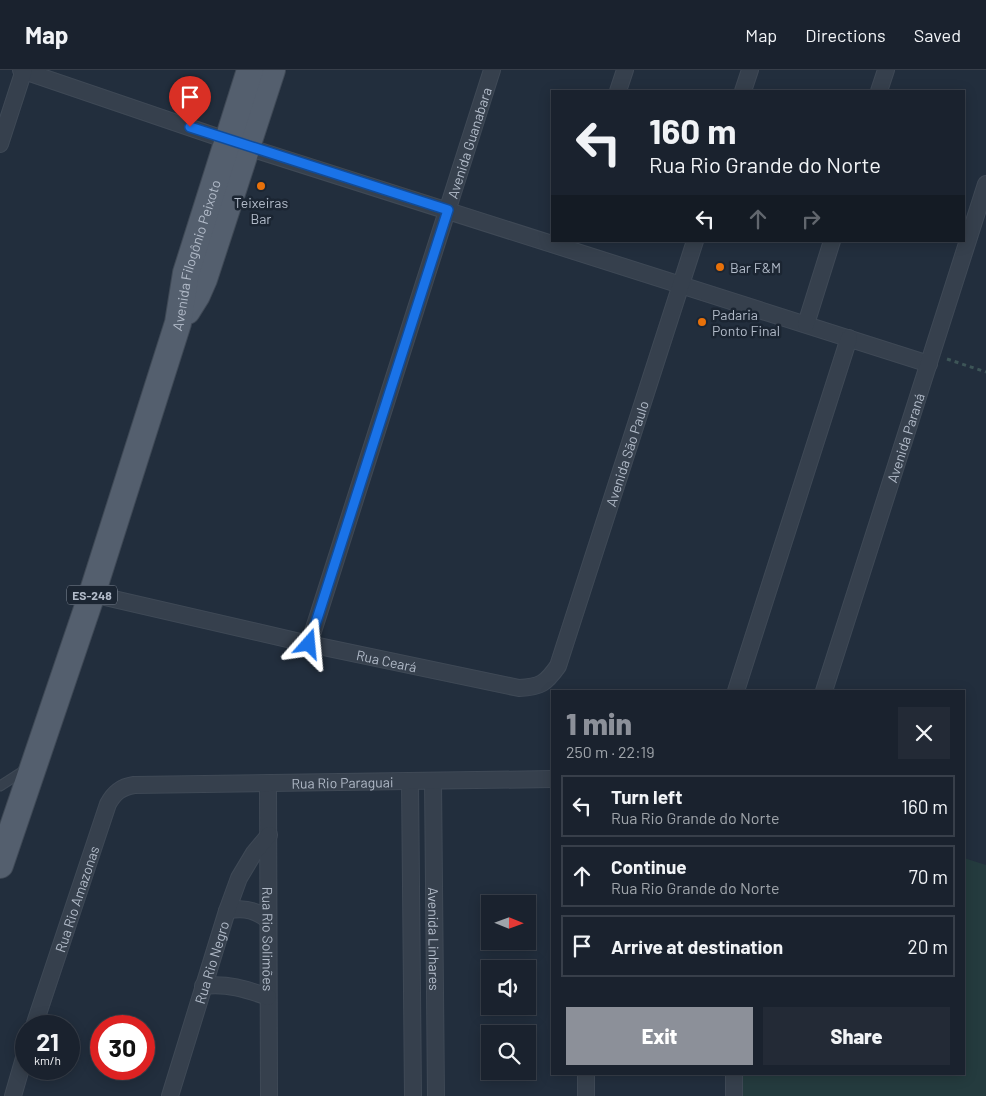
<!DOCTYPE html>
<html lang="en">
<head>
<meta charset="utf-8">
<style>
	:root { --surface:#1a222e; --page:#232a36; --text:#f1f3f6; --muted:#9fa4aa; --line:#383f4a; --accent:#8c9099 }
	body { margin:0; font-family:Barlow,sans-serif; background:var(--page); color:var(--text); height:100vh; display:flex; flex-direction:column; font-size:19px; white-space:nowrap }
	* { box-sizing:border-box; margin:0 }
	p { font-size:16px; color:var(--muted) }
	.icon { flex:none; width:28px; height:28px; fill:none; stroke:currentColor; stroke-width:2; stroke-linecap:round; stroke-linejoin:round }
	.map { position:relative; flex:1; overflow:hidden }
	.drawer { position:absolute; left:551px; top:620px; width:414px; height:385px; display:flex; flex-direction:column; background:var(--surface); border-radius:0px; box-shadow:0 2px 12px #0003,0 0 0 1px var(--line) }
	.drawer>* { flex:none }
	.top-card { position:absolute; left:551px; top:20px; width:414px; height:152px; border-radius:0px; box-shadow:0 2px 12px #0003,0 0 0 1px var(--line); background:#1a222e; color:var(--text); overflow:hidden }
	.needle { width:32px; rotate:91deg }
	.tools { position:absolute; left:481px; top:825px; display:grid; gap:10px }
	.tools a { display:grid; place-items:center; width:55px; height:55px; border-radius:0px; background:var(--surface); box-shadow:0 2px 12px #0003,0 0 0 1px var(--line); font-size:25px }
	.speed { position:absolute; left:15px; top:945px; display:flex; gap:10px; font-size:25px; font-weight:700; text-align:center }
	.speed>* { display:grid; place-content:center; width:65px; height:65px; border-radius:50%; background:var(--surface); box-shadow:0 2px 12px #0003,0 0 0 1px var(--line); line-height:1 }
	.speed small { font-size:12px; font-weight:400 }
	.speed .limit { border:8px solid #d22; background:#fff; color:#111 }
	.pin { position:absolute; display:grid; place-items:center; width:42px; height:42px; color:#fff; margin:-51px -21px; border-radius:50% 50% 50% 0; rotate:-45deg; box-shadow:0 0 5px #0007 }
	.pin .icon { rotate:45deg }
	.me { position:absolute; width:55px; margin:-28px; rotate:18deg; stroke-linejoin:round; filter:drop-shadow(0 0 4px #0008) }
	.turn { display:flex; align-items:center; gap:18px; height:105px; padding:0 15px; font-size:22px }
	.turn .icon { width:65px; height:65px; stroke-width:2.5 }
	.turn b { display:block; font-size:35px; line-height:42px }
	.lanes { display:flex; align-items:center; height:48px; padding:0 15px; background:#0003; justify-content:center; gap:25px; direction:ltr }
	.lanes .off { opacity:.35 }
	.round { display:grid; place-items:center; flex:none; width:52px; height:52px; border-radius:0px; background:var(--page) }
	.head { display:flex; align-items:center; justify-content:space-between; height:85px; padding:0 15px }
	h1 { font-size:30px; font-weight:800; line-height:38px; color:var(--accent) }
	.action { display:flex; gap:10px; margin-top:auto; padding:10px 15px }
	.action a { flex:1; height:58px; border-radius:0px; background:var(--accent); color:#fff; font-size:20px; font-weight:800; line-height:58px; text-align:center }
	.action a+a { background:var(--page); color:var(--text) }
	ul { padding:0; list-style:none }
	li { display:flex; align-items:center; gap:15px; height:62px; margin:0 10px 8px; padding:0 5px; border:2px solid var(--line); border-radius:0px }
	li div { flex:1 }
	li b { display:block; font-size:19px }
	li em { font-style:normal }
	header { display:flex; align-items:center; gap:30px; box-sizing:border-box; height:70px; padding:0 25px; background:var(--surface); border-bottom:1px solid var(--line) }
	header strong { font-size:24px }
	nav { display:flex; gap:28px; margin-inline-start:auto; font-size:18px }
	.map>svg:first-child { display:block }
	.green { fill:#243b3e }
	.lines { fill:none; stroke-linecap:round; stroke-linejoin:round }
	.lane-casing { stroke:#3f4956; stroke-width:11 }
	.street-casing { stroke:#3f4956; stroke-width:18 }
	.primary-casing { stroke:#3f4956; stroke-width:28 }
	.path { stroke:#3d5557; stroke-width:3; stroke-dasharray:4 4; stroke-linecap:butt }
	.lane { stroke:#36404d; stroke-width:9 }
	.street { stroke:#36404d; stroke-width:16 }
	.primary { stroke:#545f6e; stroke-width:26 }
	.route-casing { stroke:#114b97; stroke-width:12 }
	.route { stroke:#1a73e8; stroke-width:9 }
	.food-dot { fill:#e8710a; stroke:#1b2532; stroke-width:2 }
	.labels { text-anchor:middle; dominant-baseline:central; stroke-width:5; stroke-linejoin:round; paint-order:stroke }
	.shield { fill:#1b2532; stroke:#858e9c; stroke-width:1 }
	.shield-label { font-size:12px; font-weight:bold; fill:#b2bbc9 }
	.street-label { font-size:14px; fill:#b2bbc9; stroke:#1b2532 }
	.poi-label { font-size:14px; fill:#b2bbc9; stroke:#1b2532; text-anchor:start }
</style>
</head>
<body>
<header>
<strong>Map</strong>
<nav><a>Map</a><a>Directions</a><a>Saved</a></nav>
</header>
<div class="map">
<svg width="986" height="1026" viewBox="0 0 986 1026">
	<rect width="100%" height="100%" fill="#222e3d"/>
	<!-- green -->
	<polygon class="green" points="964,788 986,795 986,1026 743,1026 743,1004 964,1004"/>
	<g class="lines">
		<defs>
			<polyline id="lane" points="0,716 25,700"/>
			<g id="street">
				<polyline points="21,0 247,77 929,294"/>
				<polyline points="618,21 625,0"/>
				<polyline points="743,21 750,0"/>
				<polyline points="879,21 886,0"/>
				<polyline points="0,74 24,0"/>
				<polyline points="806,254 832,171"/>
				<path id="s1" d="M92 524 309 574 519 618C541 617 546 613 558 596L695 171"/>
				<path id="s2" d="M309 574 492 0"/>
				<polyline points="736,621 849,268"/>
				<path id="s3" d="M824 621 986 114"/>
				<polyline points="410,711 413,1026"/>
				<path id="s4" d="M433 711 436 1026"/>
				<path id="s5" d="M268 713 269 1026"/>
				<path d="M227 841C242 837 255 839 268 850"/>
				<path d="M203 916C227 913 246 919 268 927"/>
				<path id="s6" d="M34 956 108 734C114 723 121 717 134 715L552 709"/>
				<polyline points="586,1004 586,1026"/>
				<polyline points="13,1026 26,981"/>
				<path id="s7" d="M170 1026 227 841 239 808 254 783 269 765"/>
				<polyline points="734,1026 734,1004"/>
			</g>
			<g id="primary">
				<polyline points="187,241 197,225 204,209 272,0"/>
				<path id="s8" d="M0 795 92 524 178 253 186 203 250 0"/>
			</g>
		</defs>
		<!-- lane casing -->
		<use href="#lane" class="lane-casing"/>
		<!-- street casing -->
		<use href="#street" class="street-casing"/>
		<!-- primary casing -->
		<use href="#primary" class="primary-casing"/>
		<!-- path -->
		<polyline class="path" points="947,289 986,302"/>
		<!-- lane -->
		<use href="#lane" class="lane"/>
		<!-- street -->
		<use href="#street" class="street"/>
		<!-- primary -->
		<use href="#primary" class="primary"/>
	</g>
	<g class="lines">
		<defs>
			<polyline id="route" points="190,57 448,140 309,574"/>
		</defs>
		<!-- route casing -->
		<use href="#route" class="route-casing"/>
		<!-- route -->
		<use href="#route" class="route"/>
	</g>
	<!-- markers -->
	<g class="food-dot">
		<circle cx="261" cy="116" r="5"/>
		<circle cx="720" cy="197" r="5"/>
		<circle cx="702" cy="252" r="5"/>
	</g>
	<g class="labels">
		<!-- shield labels -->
		<rect class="shield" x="67" y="515.5" width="50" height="19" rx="4"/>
		<g class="shield-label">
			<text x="92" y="525">ES-248</text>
		</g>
		<!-- street labels -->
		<g class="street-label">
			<text stroke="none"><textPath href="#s2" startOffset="526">Avenida Guanabara</textPath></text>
			<text stroke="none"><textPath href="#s8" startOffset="641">Avenida Filogônio Peixoto</textPath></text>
			<text stroke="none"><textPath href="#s3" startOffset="266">Avenida Paraná</textPath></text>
			<text stroke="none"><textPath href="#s1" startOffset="708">Avenida São Paulo</textPath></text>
			<text stroke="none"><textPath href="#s1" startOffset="302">Rua Ceará</textPath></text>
			<text stroke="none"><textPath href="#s6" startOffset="476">Rua Rio Paraguai</textPath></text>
			<text stroke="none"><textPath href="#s6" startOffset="134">Rua Rio Amazonas</textPath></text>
			<text stroke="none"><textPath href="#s4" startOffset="158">Avenida Linhares</textPath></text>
			<text stroke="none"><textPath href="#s5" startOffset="156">Rua Rio Solimões</textPath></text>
			<text stroke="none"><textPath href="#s7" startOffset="140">Rua Rio Negro</textPath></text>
		</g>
		<!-- poi labels -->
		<g class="poi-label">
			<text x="261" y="132" text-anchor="middle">Teixeiras<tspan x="261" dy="16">Bar</tspan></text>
			<text x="730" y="197">Bar F&amp;M</text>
			<text x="712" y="244">Padaria<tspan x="712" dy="16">Ponto Final</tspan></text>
		</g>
	</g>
</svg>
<div class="tools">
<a><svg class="needle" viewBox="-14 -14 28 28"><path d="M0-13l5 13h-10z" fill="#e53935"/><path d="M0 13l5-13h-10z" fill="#9fa4aa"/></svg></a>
<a><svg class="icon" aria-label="sound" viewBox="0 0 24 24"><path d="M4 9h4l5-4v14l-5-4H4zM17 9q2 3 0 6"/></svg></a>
<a><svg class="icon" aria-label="search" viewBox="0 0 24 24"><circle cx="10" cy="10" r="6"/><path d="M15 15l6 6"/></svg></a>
</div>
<div class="speed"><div>21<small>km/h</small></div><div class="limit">30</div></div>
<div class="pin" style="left:190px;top:57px;background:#d93025"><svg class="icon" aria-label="arrive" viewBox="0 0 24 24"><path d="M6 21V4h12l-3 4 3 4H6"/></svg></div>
<svg class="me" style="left:309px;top:574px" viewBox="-20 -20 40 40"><path d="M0-17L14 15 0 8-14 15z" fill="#1a73e8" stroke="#fff" stroke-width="4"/></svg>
<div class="top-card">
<div class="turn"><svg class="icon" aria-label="left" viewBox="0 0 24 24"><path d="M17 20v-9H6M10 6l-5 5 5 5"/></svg><div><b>160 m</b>Rua Rio Grande do Norte</div></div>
<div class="lanes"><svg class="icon" aria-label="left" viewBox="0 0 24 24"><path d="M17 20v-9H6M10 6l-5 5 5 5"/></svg><svg class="icon off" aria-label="ahead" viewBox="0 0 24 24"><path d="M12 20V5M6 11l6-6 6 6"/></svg><svg class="icon off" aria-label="right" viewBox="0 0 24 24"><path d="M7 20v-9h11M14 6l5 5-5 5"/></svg></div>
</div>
<section class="drawer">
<div class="head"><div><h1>1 min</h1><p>250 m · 22:19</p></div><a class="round"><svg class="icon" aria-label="close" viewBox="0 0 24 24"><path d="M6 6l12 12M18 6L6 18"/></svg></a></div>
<ul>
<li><svg class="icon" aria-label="left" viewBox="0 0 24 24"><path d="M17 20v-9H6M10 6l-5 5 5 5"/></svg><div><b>Turn left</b><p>Rua Rio Grande do Norte</p></div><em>160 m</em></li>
<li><svg class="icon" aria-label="ahead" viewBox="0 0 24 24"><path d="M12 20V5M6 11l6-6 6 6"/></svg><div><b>Continue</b><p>Rua Rio Grande do Norte</p></div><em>70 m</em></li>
<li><svg class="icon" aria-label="arrive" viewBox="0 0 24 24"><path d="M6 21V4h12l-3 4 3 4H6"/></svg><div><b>Arrive at destination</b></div><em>20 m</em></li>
</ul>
<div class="action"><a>Exit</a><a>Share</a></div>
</section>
</div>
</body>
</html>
